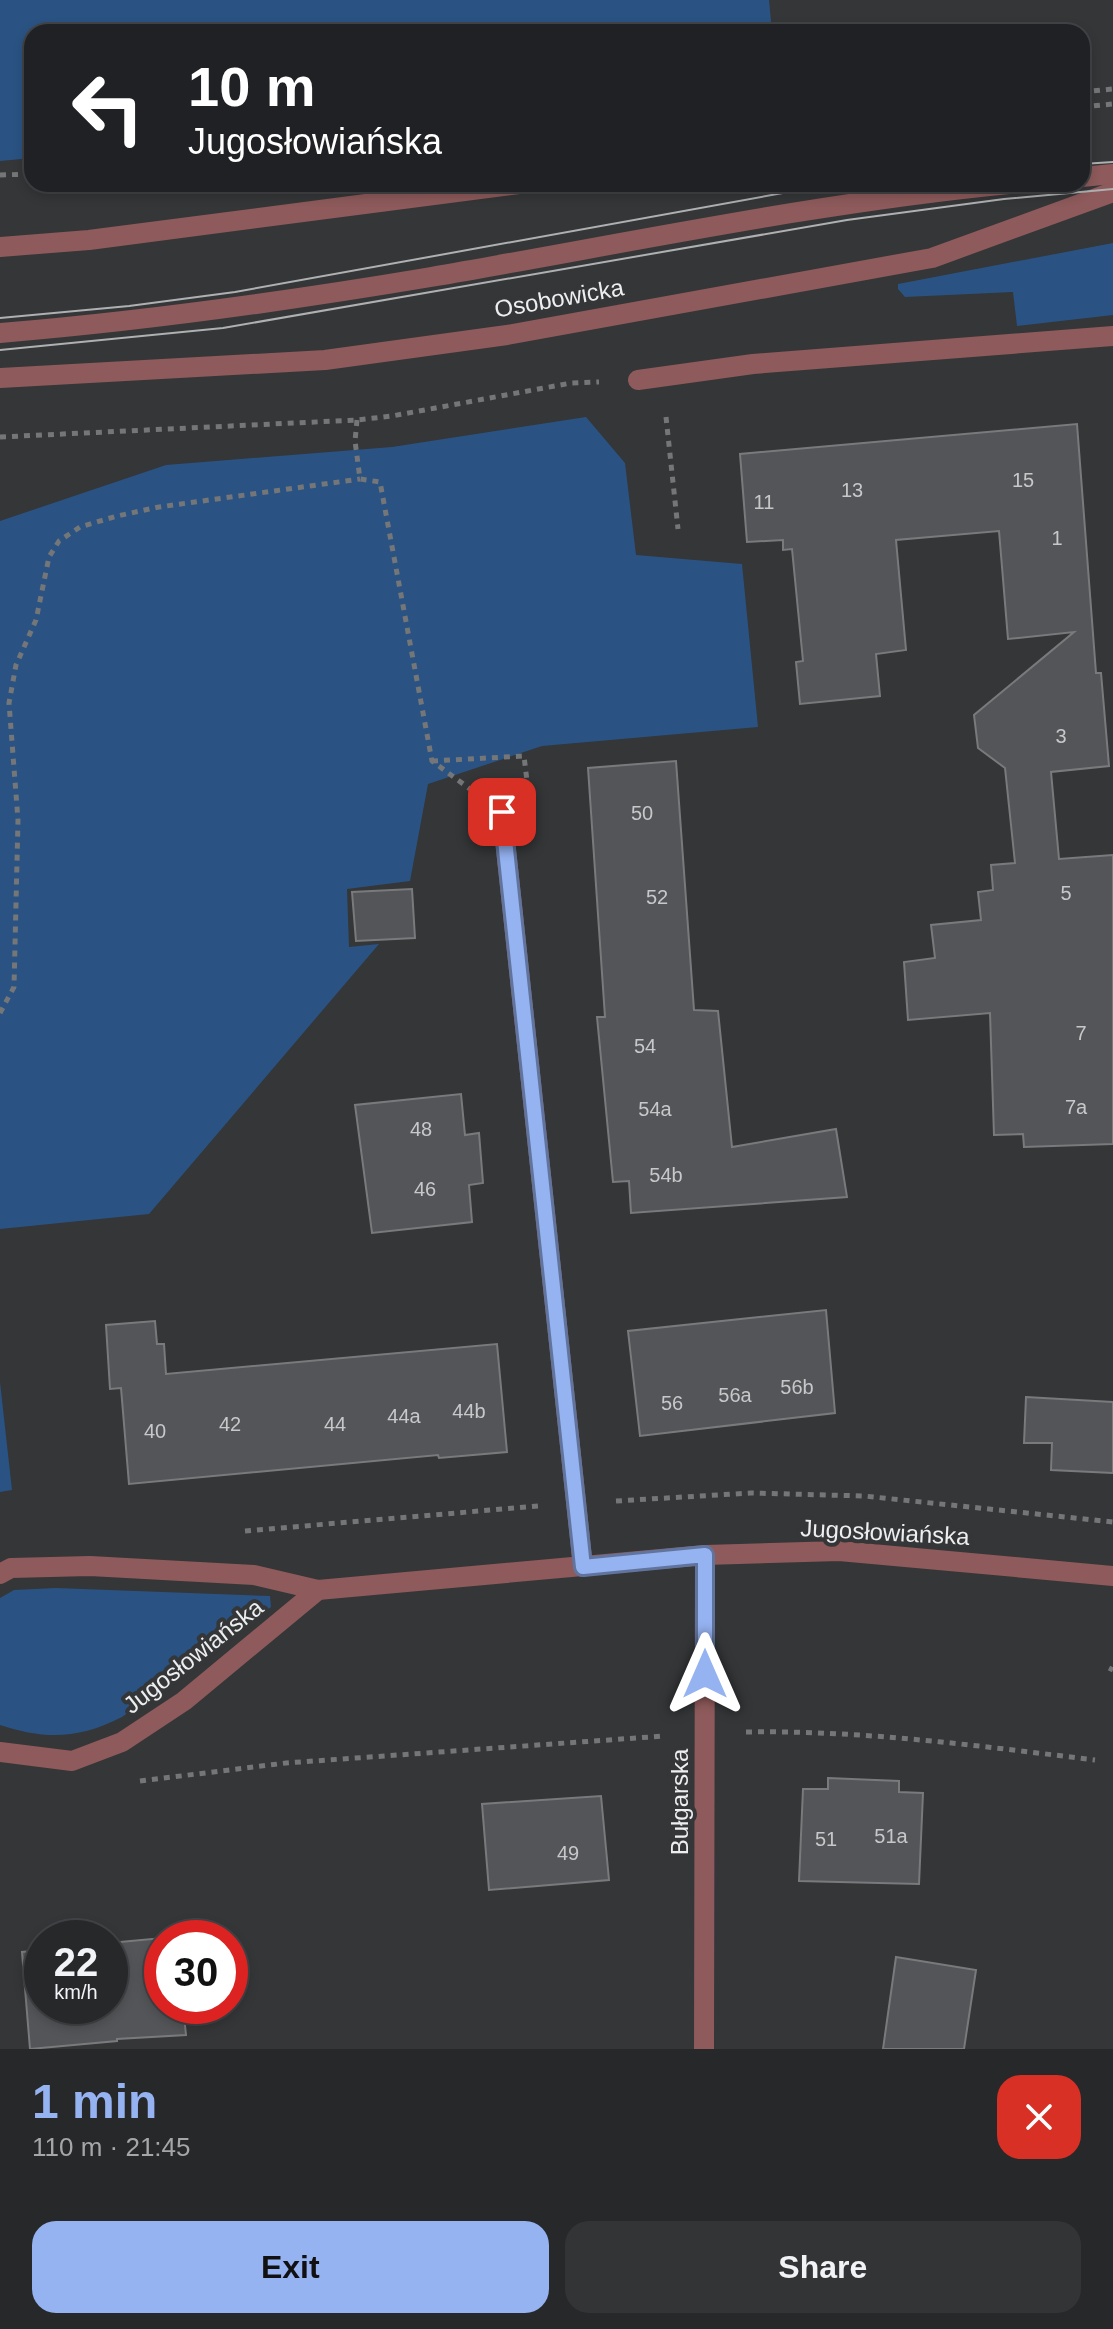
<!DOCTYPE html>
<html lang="en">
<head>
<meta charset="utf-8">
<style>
	:root { --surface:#27282a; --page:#333436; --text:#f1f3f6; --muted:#a4a6a8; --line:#434447; --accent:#95b2f1 }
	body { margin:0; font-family:Arial,sans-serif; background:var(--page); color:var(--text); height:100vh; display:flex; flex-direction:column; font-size:30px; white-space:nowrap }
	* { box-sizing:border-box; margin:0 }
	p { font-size:26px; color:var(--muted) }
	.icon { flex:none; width:44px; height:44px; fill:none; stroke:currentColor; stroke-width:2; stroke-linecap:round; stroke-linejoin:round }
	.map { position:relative; height:2049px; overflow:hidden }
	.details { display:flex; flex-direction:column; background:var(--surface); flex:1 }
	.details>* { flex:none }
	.hud { position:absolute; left:24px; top:24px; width:1066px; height:168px; border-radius:24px; box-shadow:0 4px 12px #0003,0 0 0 2px var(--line); background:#202124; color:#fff; overflow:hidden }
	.speed { position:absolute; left:24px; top:1920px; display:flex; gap:16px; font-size:40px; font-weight:700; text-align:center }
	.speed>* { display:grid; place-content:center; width:104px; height:104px; border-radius:50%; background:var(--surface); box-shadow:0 4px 12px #0003,0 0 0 2px var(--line); line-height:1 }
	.speed small { font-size:20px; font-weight:400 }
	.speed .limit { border:12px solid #d22; background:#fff; color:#111 }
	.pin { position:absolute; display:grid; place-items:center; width:68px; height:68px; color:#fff; margin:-34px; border-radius:16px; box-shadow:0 4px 12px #0006 }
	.me { position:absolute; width:88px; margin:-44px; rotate:0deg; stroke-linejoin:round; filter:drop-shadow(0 0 6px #0008) }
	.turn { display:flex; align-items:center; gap:28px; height:168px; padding:0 32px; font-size:36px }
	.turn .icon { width:104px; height:104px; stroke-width:2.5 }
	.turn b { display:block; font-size:56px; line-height:68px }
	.round { display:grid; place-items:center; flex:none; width:84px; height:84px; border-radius:24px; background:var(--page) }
	.headline { display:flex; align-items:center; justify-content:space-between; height:136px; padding:0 32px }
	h1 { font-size:48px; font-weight:700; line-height:60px; color:var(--accent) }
	.action { display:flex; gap:16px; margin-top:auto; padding:16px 32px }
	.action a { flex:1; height:92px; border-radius:24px; background:var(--accent); color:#111; font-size:32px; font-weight:700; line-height:92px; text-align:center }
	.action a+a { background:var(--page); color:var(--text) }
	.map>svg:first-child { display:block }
	.green { fill:#2a5383 }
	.building { fill:#535558; stroke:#787a7c; stroke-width:2 }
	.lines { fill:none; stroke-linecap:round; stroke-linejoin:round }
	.path { stroke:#747678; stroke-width:5; stroke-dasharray:6 6; stroke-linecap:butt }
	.minor { stroke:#8e5a5b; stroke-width:20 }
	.tram { stroke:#aeb0b1; stroke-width:2 }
	.route-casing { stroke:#61749d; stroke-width:20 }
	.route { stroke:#95b2f1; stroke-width:14 }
	.labels { text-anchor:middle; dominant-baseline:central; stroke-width:8; stroke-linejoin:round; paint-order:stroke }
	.number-label { font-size:20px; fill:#c6c8c9 }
	.street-label { font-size:24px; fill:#eceeef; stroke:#343638 }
</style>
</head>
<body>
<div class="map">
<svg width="1113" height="2049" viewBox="0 0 1113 2049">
	<rect width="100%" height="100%" fill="#343638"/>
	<!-- green -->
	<g class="green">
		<polygon points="0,0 769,0 772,32 32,32 32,158 0,161"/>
		<polygon points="1113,243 1113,315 1017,326 1013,292 905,297 898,289 898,284"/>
		<polygon points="586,417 625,463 636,555 742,564 758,727 542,746 428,784 410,881 347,889 349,947 379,944 149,1214 0,1229 0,521 166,465 392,447"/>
		<polygon points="0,1382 12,1490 0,1492"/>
		<path d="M56 1588 270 1596 271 1607 122 1717C79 1739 45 1740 0 1725V1598L14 1590Z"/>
	</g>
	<!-- building -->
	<g class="building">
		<polygon points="1077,424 1096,673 1101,673 1109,766 1051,772 1059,859 1113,855 1113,1144 1024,1147 1023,1134 994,1135 990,1013 908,1020 904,962 935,958 931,925 981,920 978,892 993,890 991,865 1015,863 1005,768 978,748 974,715 1074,632 1008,639 999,531 896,540 906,650 876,654 880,696 800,704 796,662 803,661 792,549 783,550 783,540 747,542 740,454"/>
		<polygon points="676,761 694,1010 718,1011 732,1147 836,1129 847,1197 631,1213 629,1181 613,1182 597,1017 605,1017 588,768"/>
		<polygon points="412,889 415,938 356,941 352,892"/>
		<polygon points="461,1094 465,1135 479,1133 483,1183 469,1185 472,1222 372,1233 355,1105"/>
		<polygon points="826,1310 835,1413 640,1436 628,1331"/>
		<polygon points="155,1321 157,1344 164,1344 166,1374 497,1344 507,1452 439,1458 438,1455 129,1484 121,1388 110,1389 106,1325"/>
		<polygon points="1026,1397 1113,1402 1113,1473 1051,1470 1052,1443 1024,1443"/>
		<polygon points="828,1778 899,1781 899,1792 923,1793 919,1884 799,1881 803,1789 828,1789"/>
		<polygon points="601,1796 609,1880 489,1890 482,1804"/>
		<polygon points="162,1938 162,2006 183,2006 186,2035 117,2039 117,2041 30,2049 22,1952 42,1950 42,2006 110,2006 110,1943"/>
		<polygon points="896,1957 976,1970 964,2049 883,2049"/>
	</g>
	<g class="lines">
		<!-- path -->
		<g class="path">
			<polyline points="1082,92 1113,89"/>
			<polyline points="1082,107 1113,104"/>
			<polyline points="0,175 32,174"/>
			<polyline points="666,417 678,529"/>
			<polyline points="357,420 355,441 360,479 380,482 432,761 470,789"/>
			<polyline points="0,437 357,420 392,416 571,383 599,382"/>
			<polyline points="432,761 524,756 527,781"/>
			<polyline points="0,1013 14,987 18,820 9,703 16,665 36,620 49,557 59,541 80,527 117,516 159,507 360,479"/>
			<polyline points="616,1501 751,1493 864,1496 1113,1522"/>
			<polyline points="245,1531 538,1506"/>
			<polyline points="1109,1668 1113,1670"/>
			<path d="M746 1732C862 1730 980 1746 1095 1760"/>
			<polyline points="140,1781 286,1763 664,1736"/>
		</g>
		<!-- minor -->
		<g class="minor">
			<polyline points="1082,177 1113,174"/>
			<polyline points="0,247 89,240 519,184"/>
			<path d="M0 333C145 321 288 301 431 277 623 244 815 203 1009 184"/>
			<polyline points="0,378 325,360 507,335 932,258 1113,192"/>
			<polyline points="638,380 753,364 1113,336"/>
			<polyline points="502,812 583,1567"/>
			<polyline points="0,1574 11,1568 90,1566 254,1575 318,1590 705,1555 839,1551 1113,1576"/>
			<polyline points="0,1752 72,1761 122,1742 184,1701 318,1590"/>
			<polyline points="704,2049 705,1555"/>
		</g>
		<!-- tram -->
		<g class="tram">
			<polyline points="1082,164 1113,162"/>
			<polyline points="0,318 129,306 235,292 833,184"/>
			<polyline points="0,350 223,328 847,220 1004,199 1113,189"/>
		</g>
	</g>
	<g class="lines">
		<defs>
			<polyline id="route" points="502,812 583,1567 705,1555 705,1674"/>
		</defs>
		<!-- route casing -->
		<use href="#route" class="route-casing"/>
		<!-- route -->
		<use href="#route" class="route"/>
	</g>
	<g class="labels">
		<!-- number labels -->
		<g class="number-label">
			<text x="1023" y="480">15</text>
			<text x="852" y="490">13</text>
			<text x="764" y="502">11</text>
			<text x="1057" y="538">1</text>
			<text x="1061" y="736">3</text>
			<text x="642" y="813">50</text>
			<text x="1066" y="893">5</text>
			<text x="657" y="897">52</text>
			<text x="1081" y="1033">7</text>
			<text x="645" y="1046">54</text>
			<text x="1076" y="1107">7a</text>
			<text x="655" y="1109">54a</text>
			<text x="421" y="1129">48</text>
			<text x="666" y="1175">54b</text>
			<text x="425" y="1189">46</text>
			<text x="797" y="1387">56b</text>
			<text x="735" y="1395">56a</text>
			<text x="672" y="1403">56</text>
			<text x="469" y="1411">44b</text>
			<text x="404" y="1416">44a</text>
			<text x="230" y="1424">42</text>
			<text x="335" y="1424">44</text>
			<text x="155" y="1431">40</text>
			<text x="891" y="1836">51a</text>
			<text x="826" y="1839">51</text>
			<text x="568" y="1853">49</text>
		</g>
		<!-- street labels -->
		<g class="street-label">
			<text transform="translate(559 298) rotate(-10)">Osobowicka</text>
			<text transform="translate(885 1532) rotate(3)">Jugosłowiańska</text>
			<text transform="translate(193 1656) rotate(-38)">Jugosłowiańska</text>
			<text transform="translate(679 1802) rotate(-90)">Bułgarska</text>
		</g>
	</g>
</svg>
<div class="speed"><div>22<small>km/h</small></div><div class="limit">30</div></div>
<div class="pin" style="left:502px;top:812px;background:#d93025"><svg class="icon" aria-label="arrive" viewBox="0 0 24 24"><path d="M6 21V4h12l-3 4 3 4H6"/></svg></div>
<svg class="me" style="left:705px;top:1674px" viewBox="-20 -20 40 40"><path d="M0-17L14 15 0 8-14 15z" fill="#95b2f1" stroke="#fff" stroke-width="4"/></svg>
<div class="hud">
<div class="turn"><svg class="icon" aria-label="left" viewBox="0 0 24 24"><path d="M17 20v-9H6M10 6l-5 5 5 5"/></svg><div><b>10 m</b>Jugosłowiańska</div></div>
</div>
</div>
<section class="details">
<div class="headline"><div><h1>1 min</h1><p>110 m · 21:45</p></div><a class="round" style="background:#d93025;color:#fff"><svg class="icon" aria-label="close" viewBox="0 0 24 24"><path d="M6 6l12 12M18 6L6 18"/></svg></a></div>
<div class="action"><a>Exit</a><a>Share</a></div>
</section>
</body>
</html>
